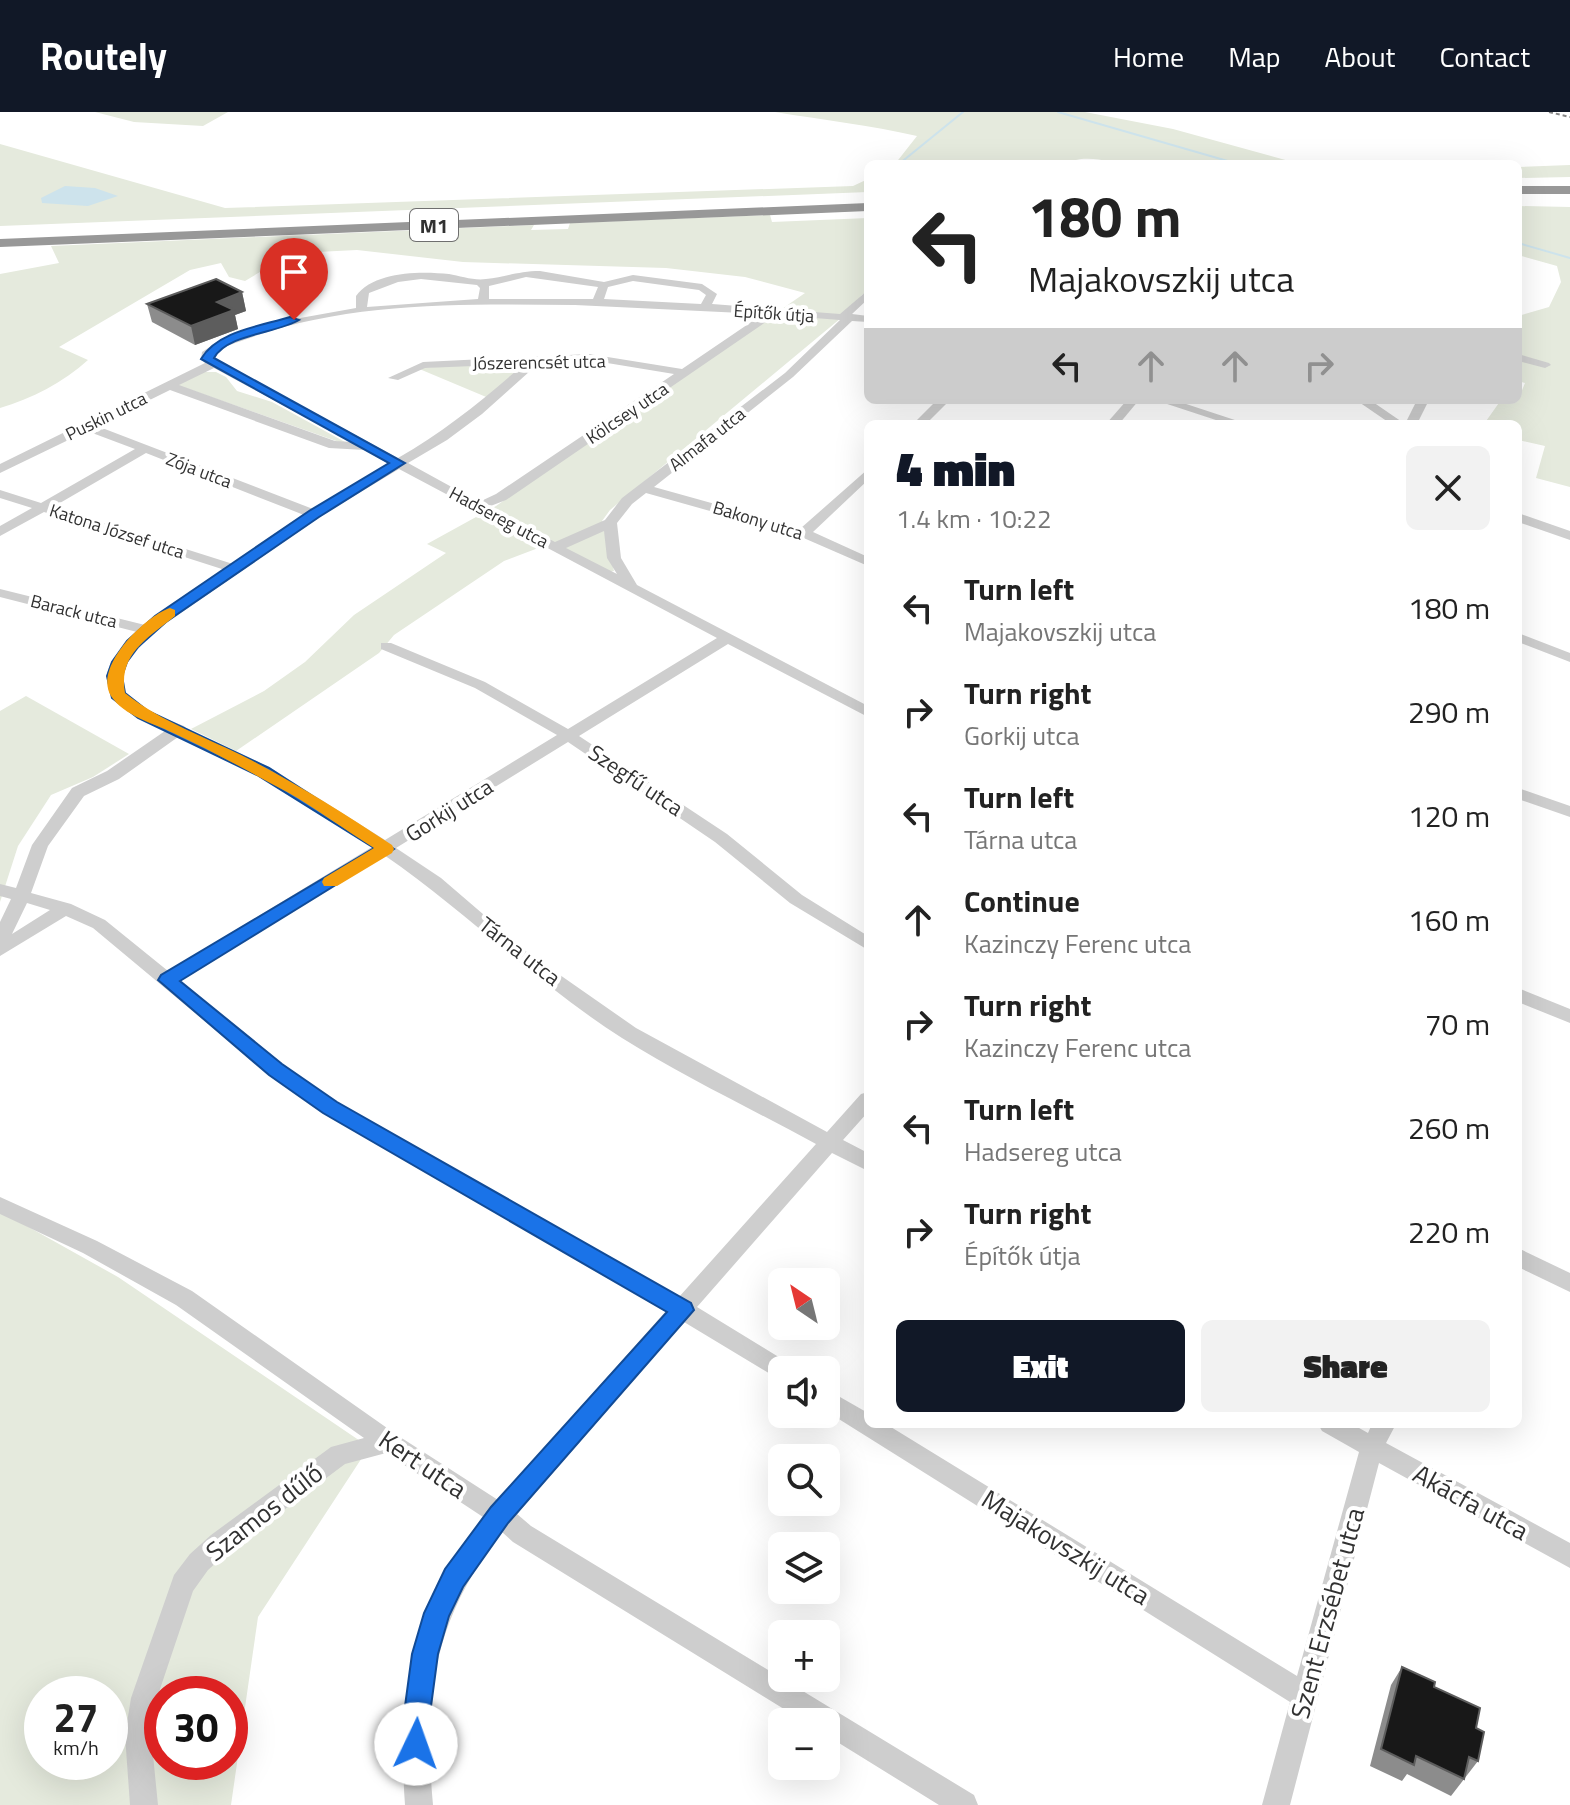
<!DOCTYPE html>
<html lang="en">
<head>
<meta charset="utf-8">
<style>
	:root { --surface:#fff; --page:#f2f2f2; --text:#222; --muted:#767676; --accent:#111827 }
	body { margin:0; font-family:"Titillium Web",sans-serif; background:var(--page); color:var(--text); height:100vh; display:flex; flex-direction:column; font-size:30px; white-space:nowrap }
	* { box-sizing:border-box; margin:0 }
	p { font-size:26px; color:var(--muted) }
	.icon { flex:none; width:44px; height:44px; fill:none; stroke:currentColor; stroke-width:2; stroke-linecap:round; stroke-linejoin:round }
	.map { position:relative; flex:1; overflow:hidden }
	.drawer { position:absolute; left:864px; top:308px; width:658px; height:1008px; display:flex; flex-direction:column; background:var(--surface); border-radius:12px; box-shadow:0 8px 32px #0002 }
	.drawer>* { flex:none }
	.guide { position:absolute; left:864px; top:48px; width:658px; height:244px; border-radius:12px; box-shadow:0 8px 32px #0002; background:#fff; color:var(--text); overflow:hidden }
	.needle { width:52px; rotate:325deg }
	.fabs { position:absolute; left:768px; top:1156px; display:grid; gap:16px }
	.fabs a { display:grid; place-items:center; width:72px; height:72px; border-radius:12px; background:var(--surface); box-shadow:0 8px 32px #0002; font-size:40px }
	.speed { position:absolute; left:24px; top:1564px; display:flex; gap:16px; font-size:40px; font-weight:700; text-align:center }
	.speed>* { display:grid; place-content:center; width:104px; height:104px; border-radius:50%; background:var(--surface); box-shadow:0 8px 32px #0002; line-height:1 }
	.speed small { font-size:20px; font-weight:400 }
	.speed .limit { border:12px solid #d22; background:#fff; color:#111 }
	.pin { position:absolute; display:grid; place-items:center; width:68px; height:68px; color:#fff; margin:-82px -34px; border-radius:50% 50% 50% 0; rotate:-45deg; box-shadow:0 0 8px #0007 }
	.pin .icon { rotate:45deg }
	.me { position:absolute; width:88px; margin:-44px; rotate:3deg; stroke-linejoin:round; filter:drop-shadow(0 0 6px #0008) }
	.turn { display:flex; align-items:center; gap:28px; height:168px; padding:0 32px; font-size:36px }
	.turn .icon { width:104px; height:104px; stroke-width:2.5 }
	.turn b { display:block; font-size:56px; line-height:68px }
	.lanes { display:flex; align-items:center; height:76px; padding:0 32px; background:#0003; justify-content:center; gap:40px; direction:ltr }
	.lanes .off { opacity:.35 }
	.round { display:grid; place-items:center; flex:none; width:84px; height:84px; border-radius:12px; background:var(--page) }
	.summary { display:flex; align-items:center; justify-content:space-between; height:136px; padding:0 32px }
	h1 { font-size:48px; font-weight:800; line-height:60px; color:var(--accent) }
	.button { display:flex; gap:16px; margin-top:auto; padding:16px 32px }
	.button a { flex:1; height:92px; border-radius:12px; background:var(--accent); color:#fff; font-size:32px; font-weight:800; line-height:92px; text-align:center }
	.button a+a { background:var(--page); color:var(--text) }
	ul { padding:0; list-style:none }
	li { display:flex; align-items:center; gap:24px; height:104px; padding:0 32px }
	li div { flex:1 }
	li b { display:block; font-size:30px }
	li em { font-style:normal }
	header { display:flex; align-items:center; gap:48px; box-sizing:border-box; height:112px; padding:0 40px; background:var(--accent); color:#fff }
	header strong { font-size:38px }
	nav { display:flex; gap:44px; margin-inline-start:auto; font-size:28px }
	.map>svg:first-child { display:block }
	.green { fill:#e5eadd; fill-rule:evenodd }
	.water { fill:#cde3ec }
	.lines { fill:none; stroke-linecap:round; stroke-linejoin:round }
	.stream { stroke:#cde3ec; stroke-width:2 }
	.minor { fill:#cecece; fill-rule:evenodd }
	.highway { fill:#989898; fill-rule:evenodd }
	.rail { stroke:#868686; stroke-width:2; stroke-dasharray:4 3; stroke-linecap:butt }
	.wall { fill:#8c8c8c }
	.shaded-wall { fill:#5d5d5d }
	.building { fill:#181818; stroke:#5d5d5d; stroke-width:2 }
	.route { fill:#1a73e8; stroke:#114b97; stroke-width:2 }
	.slow { fill:#f59e0b }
	.labels { text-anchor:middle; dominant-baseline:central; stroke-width:8; stroke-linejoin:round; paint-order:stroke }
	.far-street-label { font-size:18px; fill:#313131; stroke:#fff }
	.shield { fill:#fff; stroke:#6f6f6f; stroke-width:2 }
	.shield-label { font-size:20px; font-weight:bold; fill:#313131 }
	.street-label { font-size:22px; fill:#313131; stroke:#fff }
	.near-street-label { font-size:26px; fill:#313131; stroke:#fff }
</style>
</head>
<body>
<header>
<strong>Routely</strong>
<nav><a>Home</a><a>Map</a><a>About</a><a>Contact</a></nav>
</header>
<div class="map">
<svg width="1570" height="1693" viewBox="0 0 1570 1693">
	<rect width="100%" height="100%" fill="#fff"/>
	<!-- green -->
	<g class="green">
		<polygon points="95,0 228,0 203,14 134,10"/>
		<path d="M775 0H1085L1173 17 1300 52 1148 50C1122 58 1098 41 1072 49L1070 52H895L917 24C870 13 823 8 775 0Z"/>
		<polygon points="0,32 225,96 853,74 868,67 868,80 0,114"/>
		<polygon points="1570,53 1570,65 1518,66 1518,55"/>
		<polygon points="1518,94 1570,95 1570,375 1536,366 1545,334 1518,328 1518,312 1484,312 1501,288 1518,288 1525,271 1518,269 1518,204 1549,195 1561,170 1557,154 1518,143"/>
		<path d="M770 103 772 110 868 106V180L862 183 841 206 610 398 602 409 614 459 608 460 554 430 504 449 394 523 379 541 236 639 191 617 264 579 305 550 354 503 446 441 427 432 496 394 805 181 745 165 666 156 463 150 357 138 277 142 280 148 245 169 229 165 221 151 190 158 59 235 88 248C64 270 31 287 0 296V162L59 151 51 134 534 113 531 118 568 117 570 111Z"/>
		<polygon points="531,250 491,287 417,256"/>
		<polygon points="198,260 216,260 226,265 237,279 272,290 356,336 177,273"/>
		<polygon points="26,584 129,642 93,665 51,683 18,734 0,790 0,599"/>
		<path d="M0 1099 118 1165 369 1335 258 1505 231 1693H0ZM42 1582H110V1650H42ZM162 1582H230V1650H162Z"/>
	</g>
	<!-- water -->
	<polygon class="water" points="65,74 95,76 118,84 88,94 42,91 41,86"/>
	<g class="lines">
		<!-- stream -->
		<g class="stream">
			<polyline points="1058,0 1238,52"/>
			<polyline points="899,52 963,0"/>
			<polyline points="1518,131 1570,146"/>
		</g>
		<!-- minor -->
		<g class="minor">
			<path d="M540 159 604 170 633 163 702 172 717 182 712 192 840 202 868 178V187L852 202 868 204V210L852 209 793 265 654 375 801 416 868 357V368L813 420 868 445V454L799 424 646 381 632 392 617 411 621 446 637 473 868 594V605L728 532 579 624 727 722 802 783 868 824V838L790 791 715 730 568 630 396 736 441 766 527 840 636 916 827 1020 861 982 868 980V1000L843 1028 868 1041V1059L832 1041 697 1195 790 1252 793 1258H782V1269L684 1210 517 1402 531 1414 974 1683 978 1693H939L826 1623V1610H805L513 1430 502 1420C433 1508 423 1584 433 1693H405C397 1582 412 1494 483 1405L386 1341 345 1352 229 1439 208 1458 193 1479 157 1586 151 1623 158 1693H130L125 1623 131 1586 174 1463 190 1442 211 1423 331 1335 364 1326 176 1193 83 1141 0 1102V1085L97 1129 192 1179 397 1323 498 1388 666 1199 323 1000 268 962 93 816 66 804 0 844V810L11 787 0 784V772L16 776 32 733 72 676 107 659 165 619C139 607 91 585 112 549 119 538 129 529 137 520L0 485V477L145 513 225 458 44 400 0 424V414L32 396 0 386V378L41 391 135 337 87 319 0 361V352L205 251 201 247 202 240 211 234 278 210 356 196V184C374 159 421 159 449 162 460 164 475 169 486 167 505 165 519 159 540 159ZM526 165 598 175 593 187H489V174ZM421 167 477 173 480 176 478 187 367 195 369 181 398 170ZM633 169 699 178 706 183 701 192 604 187 608 175ZM575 193 763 202 682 257 589 242 423 250 388 266 398 268 425 256 524 252C484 287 445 319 398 346L213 246C217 236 233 232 244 228 346 189 466 192 575 193ZM776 203 840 208 785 261 622 386 605 408 555 430 488 395 506 388ZM589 248 674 262 496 382 479 390 408 351 447 328 482 302 539 251ZM214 256 351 330 335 329 179 273ZM170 278 329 336 365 338 389 352 313 397 97 314ZM146 341 304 403 233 452 53 395ZM399 357 717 526 568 617 485 570 391 531H381V537L475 576 557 623 385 728 269 655 187 617 184 614 148 600 125 580 121 564 126 551 152 521 319 405ZM604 419 607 446 617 462 566 436ZM178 625 257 663 372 735 168 859 105 808 71 792 31 781 48 734 84 684 119 667ZM384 743C467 800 537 872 622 926 684 965 752 997 816 1032L679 1185 337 990 282 952 180 869ZM27 791 50 798 12 822Z"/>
			<polygon points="1518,242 1549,251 1551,253 1545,256 1518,249"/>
			<polygon points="937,288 950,288 926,312 913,312"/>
			<polygon points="1127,288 1139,288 1119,312 1106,312"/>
			<polygon points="1155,288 1174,288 1247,312 1228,312"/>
			<polygon points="1356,288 1370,288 1405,312 1417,288 1428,290 1417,312 1391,312"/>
			<polygon points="1518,401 1570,419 1570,428 1518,410"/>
			<polygon points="1518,521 1570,541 1570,550 1518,530"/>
			<polygon points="1518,676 1570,694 1570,705 1518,687"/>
			<polygon points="1518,876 1570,897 1570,911 1518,890"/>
			<polygon points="1518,1136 1570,1161 1570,1180 1518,1155"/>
			<polygon points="826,1277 868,1301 868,1312 886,1312 1297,1564 1359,1340 1322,1319 1318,1312 1352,1312 1368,1321 1372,1312 1396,1312 1386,1331 1570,1431 1570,1456 1379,1351 1290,1693 1262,1693 1290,1590 826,1299"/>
		</g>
		<!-- highway -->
		<g class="highway">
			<rect x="1518" y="74" width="52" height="8"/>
			<polygon points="868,91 868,99 0,135 0,127"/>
		</g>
		<!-- rail -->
		<polyline class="rail" points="1549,0 1570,5"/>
	</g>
	<!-- wall -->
	<g class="wall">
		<polygon points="242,180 246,199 235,203 238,217 195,233 152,210 147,192"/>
		<polygon points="1402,1555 1434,1575 1476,1616 1478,1649 1451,1684 1407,1662 1402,1669 1370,1654 1391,1573"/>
	</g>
	<!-- shaded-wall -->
	<polygon class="shaded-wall" points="242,180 246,199 235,203 238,217 195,233 191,214 217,190"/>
	<!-- building -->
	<g class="building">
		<polygon points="216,167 242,180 217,190 234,198 191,214 147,192"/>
		<polygon points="1402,1555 1435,1570 1434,1575 1480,1596 1476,1616 1484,1620 1478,1649 1469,1645 1464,1667 1416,1644 1414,1653 1381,1637"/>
	</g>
	<!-- route -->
	<path class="route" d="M290 205 299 208C278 221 227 222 214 246L405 351 319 405 166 510 138 535 127 550 122 564 125 581 148 599 269 656 394 737 180 869 282 952 337 990 691 1191 694 1198 508 1411 463 1475 449 1504 438 1542 429 1609 430 1632 426 1641 416 1645 407 1641 403 1632V1609L412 1542 424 1501 445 1457 491 1395 667 1200 323 1001 269 963 158 868 161 863 374 736 257 663 138 606 112 586 107 564 112 550 127 529 155 504 309 399 389 351 201 247C217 219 261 214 290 205Z"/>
	<!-- slow -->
	<path class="slow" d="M170 496 175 498V504C148 526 118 542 125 581 161 610 208 626 249 647 299 673 345 702 392 733L394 737 392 741 337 774H324L322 770 324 766 374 736C345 718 317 697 287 680 250 660 212 639 173 621 153 611 124 604 111 584 93 555 145 504 170 496Z"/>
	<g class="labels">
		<!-- far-street labels -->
		<g class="far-street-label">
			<text transform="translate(774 201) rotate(4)">Építők útja</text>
			<text transform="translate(539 250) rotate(-1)">Jószerencsét utca</text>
			<text transform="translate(627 301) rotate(-34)">Kölcsey utca</text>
			<text transform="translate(106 304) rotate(-26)">Puskin utca</text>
			<text transform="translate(707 327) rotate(-38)">Almafa utca</text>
			<text transform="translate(199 358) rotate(21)">Zója utca</text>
			<text transform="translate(499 405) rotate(28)">Hadsereg utca</text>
			<text transform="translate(758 408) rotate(17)">Bakony utca</text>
			<text transform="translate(117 419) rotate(18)">Katona József utca</text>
			<text transform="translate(74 499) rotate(14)">Barack utca</text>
		</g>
		<!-- shield labels -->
		<rect class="shield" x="410" y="97" width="48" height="32" rx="6"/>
		<g class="shield-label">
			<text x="434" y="113">M1</text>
		</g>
		<!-- street labels -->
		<g class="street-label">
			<text transform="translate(636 668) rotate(34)">Szegfű utca</text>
			<text transform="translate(449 698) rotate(-32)">Gorkij utca</text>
			<text transform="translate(520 839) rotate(38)">Tárna utca</text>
		</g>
		<!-- near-street labels -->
		<g class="near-street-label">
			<text transform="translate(423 1352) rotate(34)">Kert utca</text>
			<text transform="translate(1471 1390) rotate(29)">Akácfa utca</text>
			<text transform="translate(264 1400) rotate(-38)">Szamos dűlő</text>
			<text transform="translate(1066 1435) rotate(32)">Majakovszkij utca</text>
			<text transform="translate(1327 1501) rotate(-75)">Szent Erzsébet utca</text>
		</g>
	</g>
</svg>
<div class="fabs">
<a><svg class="needle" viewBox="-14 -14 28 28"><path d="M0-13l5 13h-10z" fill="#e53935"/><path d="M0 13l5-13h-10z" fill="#767676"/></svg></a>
<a><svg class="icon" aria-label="sound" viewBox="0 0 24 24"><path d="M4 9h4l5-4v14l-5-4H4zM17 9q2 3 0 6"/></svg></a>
<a><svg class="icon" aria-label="search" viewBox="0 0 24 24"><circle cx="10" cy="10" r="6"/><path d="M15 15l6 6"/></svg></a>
<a><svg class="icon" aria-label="layers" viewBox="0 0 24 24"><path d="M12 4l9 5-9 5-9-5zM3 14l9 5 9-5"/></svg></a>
<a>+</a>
<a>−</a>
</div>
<div class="speed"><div>27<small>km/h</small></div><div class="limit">30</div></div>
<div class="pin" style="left:294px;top:208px;background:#d93025"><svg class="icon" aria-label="arrive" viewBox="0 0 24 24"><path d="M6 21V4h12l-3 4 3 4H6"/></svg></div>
<svg class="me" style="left:416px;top:1632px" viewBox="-20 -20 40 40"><circle r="19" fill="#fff"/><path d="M0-13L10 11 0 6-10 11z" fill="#1a73e8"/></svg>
<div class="guide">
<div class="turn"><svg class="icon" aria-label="left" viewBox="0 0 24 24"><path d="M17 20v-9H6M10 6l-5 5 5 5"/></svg><div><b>180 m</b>Majakovszkij utca</div></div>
<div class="lanes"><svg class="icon" aria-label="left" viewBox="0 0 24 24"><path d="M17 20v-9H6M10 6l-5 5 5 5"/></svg><svg class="icon off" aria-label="ahead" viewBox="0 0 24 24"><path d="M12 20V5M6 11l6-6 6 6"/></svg><svg class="icon off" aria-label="ahead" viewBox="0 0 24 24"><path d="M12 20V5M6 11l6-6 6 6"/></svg><svg class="icon off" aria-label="right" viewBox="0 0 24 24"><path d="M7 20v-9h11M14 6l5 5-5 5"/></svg></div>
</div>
<section class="drawer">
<div class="summary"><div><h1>4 min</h1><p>1.4 km · 10:22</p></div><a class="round"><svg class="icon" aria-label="close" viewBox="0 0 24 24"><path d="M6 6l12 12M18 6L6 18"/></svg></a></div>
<ul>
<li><svg class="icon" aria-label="left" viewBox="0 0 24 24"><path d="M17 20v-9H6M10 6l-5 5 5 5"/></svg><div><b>Turn left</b><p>Majakovszkij utca</p></div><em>180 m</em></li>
<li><svg class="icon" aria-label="right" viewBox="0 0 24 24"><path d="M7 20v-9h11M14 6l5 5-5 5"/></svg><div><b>Turn right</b><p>Gorkij utca</p></div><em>290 m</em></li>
<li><svg class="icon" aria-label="left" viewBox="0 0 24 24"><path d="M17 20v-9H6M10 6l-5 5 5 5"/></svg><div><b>Turn left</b><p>Tárna utca</p></div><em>120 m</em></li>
<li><svg class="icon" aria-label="ahead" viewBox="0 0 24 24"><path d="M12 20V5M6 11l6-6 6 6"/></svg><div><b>Continue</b><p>Kazinczy Ferenc utca</p></div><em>160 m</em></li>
<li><svg class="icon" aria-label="right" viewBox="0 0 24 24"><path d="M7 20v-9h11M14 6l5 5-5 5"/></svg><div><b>Turn right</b><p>Kazinczy Ferenc utca</p></div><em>70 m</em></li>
<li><svg class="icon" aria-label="left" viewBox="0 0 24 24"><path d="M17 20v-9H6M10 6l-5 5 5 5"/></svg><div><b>Turn left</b><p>Hadsereg utca</p></div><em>260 m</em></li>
<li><svg class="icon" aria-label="right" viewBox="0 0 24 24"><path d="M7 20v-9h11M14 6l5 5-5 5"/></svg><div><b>Turn right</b><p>Építők útja</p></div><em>220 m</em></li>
</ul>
<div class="button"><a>Exit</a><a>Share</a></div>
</section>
</div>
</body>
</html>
